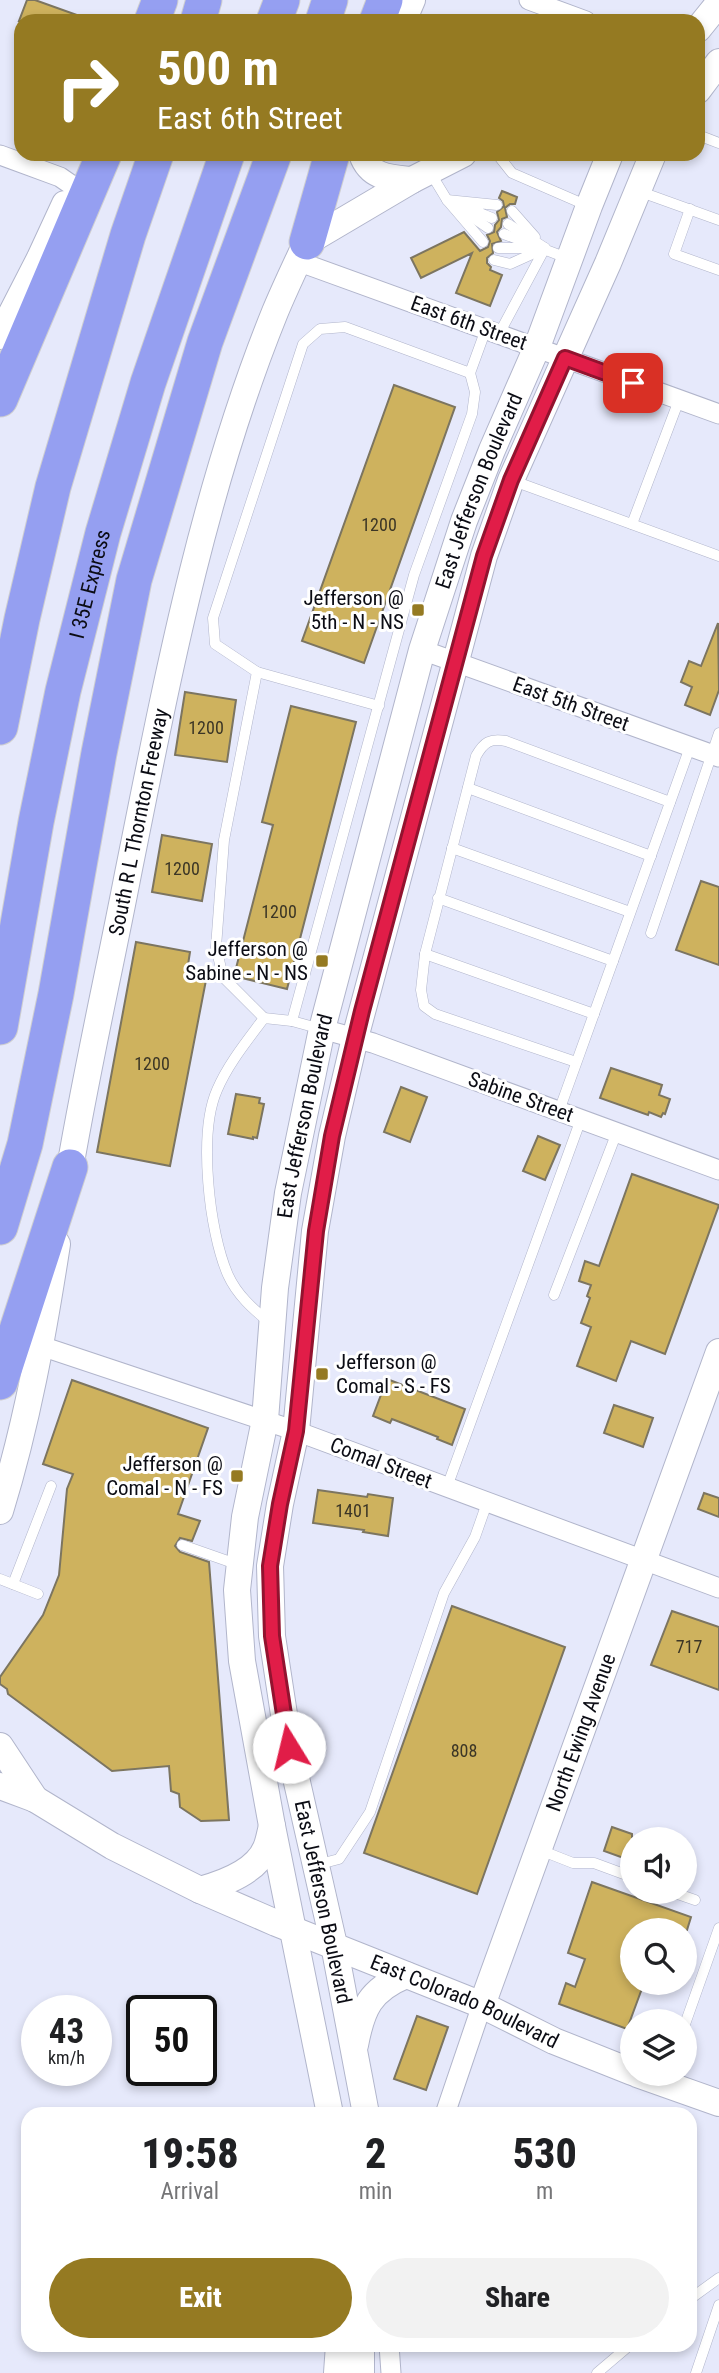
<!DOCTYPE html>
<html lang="en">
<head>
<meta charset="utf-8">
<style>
	:root { --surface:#fff; --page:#f2f2f2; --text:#202124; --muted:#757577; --accent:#957a22 }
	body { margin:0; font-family:"Roboto Condensed",sans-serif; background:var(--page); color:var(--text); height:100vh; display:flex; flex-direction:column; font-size:26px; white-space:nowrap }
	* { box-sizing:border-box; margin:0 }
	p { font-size:23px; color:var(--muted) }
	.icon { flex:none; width:38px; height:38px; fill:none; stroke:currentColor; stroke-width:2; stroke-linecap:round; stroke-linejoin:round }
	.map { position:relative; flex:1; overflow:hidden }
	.sheet { position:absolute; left:21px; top:2107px; width:676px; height:245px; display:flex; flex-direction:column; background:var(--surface); border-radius:21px; box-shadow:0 4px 10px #0003 }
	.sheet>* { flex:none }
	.guide { position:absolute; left:14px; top:14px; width:691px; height:147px; border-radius:21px; box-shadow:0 4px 10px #0003; background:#957a22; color:#fff; overflow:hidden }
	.tools { position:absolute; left:620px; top:1827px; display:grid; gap:14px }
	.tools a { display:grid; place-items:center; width:77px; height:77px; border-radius:50%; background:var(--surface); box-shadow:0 4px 10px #0003; font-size:35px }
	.speed { position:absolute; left:21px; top:1995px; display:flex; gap:14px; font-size:35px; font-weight:700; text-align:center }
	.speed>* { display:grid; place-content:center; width:91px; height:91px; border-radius:50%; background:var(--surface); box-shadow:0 4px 10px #0003; line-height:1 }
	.speed small { font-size:18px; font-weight:400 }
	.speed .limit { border:4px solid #111; border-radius:10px; background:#fff; color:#111 }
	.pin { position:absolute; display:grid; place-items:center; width:60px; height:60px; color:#fff; margin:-30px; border-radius:14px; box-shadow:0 4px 10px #0006 }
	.me { position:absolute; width:77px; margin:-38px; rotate:351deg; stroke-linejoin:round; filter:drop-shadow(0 0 5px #0008) }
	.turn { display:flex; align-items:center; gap:24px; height:147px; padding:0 28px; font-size:32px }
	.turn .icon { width:91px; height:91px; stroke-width:2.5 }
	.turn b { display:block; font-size:49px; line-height:60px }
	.eta { display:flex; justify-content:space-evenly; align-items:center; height:119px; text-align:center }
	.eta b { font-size:42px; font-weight:800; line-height:49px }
	.cta { display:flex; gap:14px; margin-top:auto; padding:14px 28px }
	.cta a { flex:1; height:80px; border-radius:42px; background:var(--accent); color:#fff; font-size:28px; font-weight:800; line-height:80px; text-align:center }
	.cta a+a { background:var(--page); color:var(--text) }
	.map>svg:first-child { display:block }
	.building { fill:#ceb25e; stroke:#7c7560; stroke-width:2 }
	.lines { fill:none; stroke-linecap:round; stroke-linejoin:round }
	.lane-casing { stroke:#b1b5cb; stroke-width:11 }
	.street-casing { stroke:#b1b5cb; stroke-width:21 }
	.secondary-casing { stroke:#b1b5cb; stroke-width:28 }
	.highway-casing { stroke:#ceced0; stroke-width:37 }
	.lane { stroke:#fff; stroke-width:10 }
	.street { stroke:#fff; stroke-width:19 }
	.secondary { stroke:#fff; stroke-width:26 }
	.highway { stroke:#959ff1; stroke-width:35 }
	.route-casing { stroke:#92132f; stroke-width:18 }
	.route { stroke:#e11d48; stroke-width:12 }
	.poi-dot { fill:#957a22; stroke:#fff; stroke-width:2.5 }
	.labels { text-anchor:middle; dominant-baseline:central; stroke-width:6; stroke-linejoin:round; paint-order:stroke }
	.number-label { font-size:18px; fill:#3c3626 }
	.street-label { font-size:21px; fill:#0b0c14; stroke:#fff }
	.poi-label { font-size:21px; fill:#0b0c14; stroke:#fff; text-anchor:end }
</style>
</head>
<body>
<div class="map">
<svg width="719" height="2373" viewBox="0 0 719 2373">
	<rect width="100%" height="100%" fill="#e6e9fb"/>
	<!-- building -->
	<g class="building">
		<polygon points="27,0 35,0 88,19 88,21 19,21"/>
		<polygon points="502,191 517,197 515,204 510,204 505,208 507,217 502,219 501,227 497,232 501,241 492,244 493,253 487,258 487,263 491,267 490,270 502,275 490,306 456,293 472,253 421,278 411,258 464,232 480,251 488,247 490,241 487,235 494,232 495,225 499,220 497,212 504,206 503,201 499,198"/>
		<polygon points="394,385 455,407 364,663 302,641"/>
		<polygon points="718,623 719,690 710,715 685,705 692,687 681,682 689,661 701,666"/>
		<polygon points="185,692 236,700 227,762 175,755"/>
		<polygon points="291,706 356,722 287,989 234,976 273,825 262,822"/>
		<polygon points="162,835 212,844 202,901 152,892"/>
		<polygon points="701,881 719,887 719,965 676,950"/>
		<polygon points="136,942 190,952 187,971 207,975 170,1166 97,1152"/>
		<polygon points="611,1068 662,1085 659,1095 670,1099 665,1114 663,1113 661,1117 649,1112 648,1115 600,1098"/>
		<polygon points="401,1087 427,1097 410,1142 384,1132"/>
		<polygon points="236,1094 260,1098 259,1103 264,1104 257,1138 253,1137 253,1139 228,1134"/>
		<polygon points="538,1136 560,1145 545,1180 523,1171"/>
		<polygon points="632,1174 719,1205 665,1354 631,1341 616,1381 577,1366 591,1327 581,1323 590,1298 587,1296 591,1285 579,1281 585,1261 599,1266"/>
		<polygon points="387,1379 465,1409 452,1445 437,1439 438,1437 405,1424 392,1419 390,1423 373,1416"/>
		<polygon points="72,1380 208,1428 178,1514 200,1521 192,1541 180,1538 175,1546 180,1552 209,1562 229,1820 201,1821 180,1807 179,1794 171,1791 169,1766 112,1771 8,1694 7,1689 0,1684 0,1677 43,1615 59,1575 67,1489 73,1474 43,1464"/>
		<polygon points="614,1405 653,1418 643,1447 604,1433"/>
		<polygon points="318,1490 367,1497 368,1494 393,1498 388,1536 363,1532 364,1530 313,1523"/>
		<polygon points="704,1493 719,1498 719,1517 698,1509"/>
		<polygon points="452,1606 565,1647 477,1894 364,1853"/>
		<polygon points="672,1611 719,1627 719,1690 651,1665"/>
		<polygon points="612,1827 632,1834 632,1861 604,1851"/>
		<polygon points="592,1882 691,1917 687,1930 632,1930 632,1983 644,1983 627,2029 559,2004 566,1983 575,1987 585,1959 568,1953"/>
		<polygon points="417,2016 448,2027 426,2090 394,2079"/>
	</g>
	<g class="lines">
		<defs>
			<g id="lane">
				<polyline points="698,135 719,143"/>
				<polyline points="497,154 512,173 588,206"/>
				<polyline points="430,172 447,200 483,242"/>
				<polyline points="641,192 719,220"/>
				<polyline points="690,209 674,254 719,270"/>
				<polyline points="462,210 488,228"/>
				<polyline points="512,211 535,237"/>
				<polyline points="492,218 447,200 497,205"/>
				<polyline points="504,234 567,258"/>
				<polyline points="498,248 545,248 508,224"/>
				<polyline points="494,260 510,264 541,250"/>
				<polyline points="499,334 545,248"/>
				<polyline points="511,480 719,556"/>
				<polyline points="632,524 679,400"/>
				<polyline points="257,672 379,706"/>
				<polyline points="468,788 651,856"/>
				<polyline points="452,848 630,912"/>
				<polyline points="438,898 613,961"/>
				<polyline points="651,933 719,733"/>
				<polyline points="425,954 594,1014"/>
				<polyline points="264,1018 223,977 216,947 224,840 257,672 215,644 213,618 303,344 320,329 345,327 470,373 486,329"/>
				<polyline points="292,1021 414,575 472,414 475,392 470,373"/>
				<path d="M576 1062 435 1014 424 1006 421 990 425 954 476 756C484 742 490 738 506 741L670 802"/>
				<polyline points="559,1111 690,747"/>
				<polyline points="554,1295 617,1132"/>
				<path d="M270 1323C253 1309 237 1295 228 1275 209 1232 198 1133 217 1090 228 1064 247 1041 264 1018L292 1021 321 1029"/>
				<polyline points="447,1487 581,1119"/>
				<polyline points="182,1545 239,1565"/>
				<polyline points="0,1579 38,1594"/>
				<polyline points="13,1584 51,1486"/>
				<polyline points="540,1850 573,1863 594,1863 632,1877"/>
				<polyline points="316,1865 339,1859 370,1812 444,1593 475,1537 487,1503"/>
				<polyline points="672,1892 695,1900"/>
				<polyline points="684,2027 719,1928"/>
				<polyline points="690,2299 719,2278"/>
				<polyline points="597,2373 630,2345"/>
				<polyline points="696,2373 719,2305"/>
			</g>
			<g id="street">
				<polyline points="529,0 586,21"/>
				<polyline points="0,155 60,177 73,186"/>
				<polyline points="297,261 719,414"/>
				<polyline points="422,650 719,757"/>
				<polyline points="322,1029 373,1043 719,1170"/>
				<polyline points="41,1346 296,1431 719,1588"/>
				<polyline points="445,2114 482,2005"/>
				<polyline points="389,2345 391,2373"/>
			</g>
			<g id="secondary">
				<polyline points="403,21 412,0"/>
				<polyline points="698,29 719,3"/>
				<polyline points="698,90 719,62"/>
				<path d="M362 154C370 178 390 178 412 180"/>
				<polyline points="307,242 412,180 463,154"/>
				<polyline points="0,336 40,258 65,204"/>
				<path id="s1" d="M67 1186C84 1081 108 978 128 874 166 685 202 492 275 312 287 283 301 255 314 226"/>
				<path d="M0 1511C27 1423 43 1335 57 1244"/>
				<polyline points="0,1746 35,1799"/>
				<path id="s2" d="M0 1786 35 1799 112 1846 200 1890 276 1923 482 2005 554 2041 632 2072"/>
				<path d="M200 1890C222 1884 256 1872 266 1848 269 1841 270 1833 272 1826"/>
				<path id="s3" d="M482 2005 719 1352"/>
				<path d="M355 2045C362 2008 370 1990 406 1975"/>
				<polyline points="637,2074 719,2103"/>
				<path id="s4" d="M330 2114 272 1826 242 1661 237 1590 245 1517 265 1420 275 1288 288 1193 322 1029 422 650 464 521 492 450 537 347 589 206 610 154"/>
				<polyline points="366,2114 334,1945 289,1747 272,1636 270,1566 280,1504 296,1431 315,1231 332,1136 355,1038 484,556 511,480 608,263 653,154"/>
				<polyline points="337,2373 339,2345"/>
				<polyline points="361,2373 361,2345"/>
			</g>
			<g id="highway">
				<polyline points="152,21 160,0"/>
				<polyline points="198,21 204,0"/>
				<polyline points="274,21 282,0"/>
				<polyline points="323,21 330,0"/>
				<polyline points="377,21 385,0"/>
				<polyline points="307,242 332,154"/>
				<polyline points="0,399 104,154"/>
				<polyline points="0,727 22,619 53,487 128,235 156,154"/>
				<path id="s5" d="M0 1027 36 822 63 691 103 533 148 383 227 154"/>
				<polyline points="0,1227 25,1144 56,994 99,753 134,580 205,342 274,154"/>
				<polyline points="0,1382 70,1167"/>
			</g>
		</defs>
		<!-- lane casing -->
		<use href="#lane" class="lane-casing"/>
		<!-- street casing -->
		<use href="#street" class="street-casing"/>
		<!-- secondary casing -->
		<use href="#secondary" class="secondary-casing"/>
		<!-- highway casing -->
		<use href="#highway" class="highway-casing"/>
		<!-- lane -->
		<use href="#lane" class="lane"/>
		<!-- street -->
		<use href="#street" class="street"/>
		<!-- secondary -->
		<use href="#secondary" class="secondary"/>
		<!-- highway -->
		<use href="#highway" class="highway"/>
	</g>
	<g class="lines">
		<defs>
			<polyline id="route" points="289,1747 272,1636 270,1566 280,1504 296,1431 316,1231 332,1136 362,1011 484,556 511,480 565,358 633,383"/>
		</defs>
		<!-- route casing -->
		<use href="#route" class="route-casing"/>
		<!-- route -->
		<use href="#route" class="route"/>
	</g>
	<!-- markers -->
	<g class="poi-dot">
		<rect x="411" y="603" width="14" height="14" rx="3.5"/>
		<rect x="315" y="954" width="14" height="14" rx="3.5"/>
		<rect x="315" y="1367" width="14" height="14" rx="3.5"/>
		<rect x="230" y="1469" width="14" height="14" rx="3.5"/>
	</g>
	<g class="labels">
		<!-- number labels -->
		<g class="number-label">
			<text x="379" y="524">1200</text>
			<text x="206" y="727">1200</text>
			<text x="182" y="868">1200</text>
			<text x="279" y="911">1200</text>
			<text x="152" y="1063">1200</text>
			<text x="353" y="1510">1401</text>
			<text x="689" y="1646">717</text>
			<text x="464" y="1750">808</text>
		</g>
		<!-- street labels -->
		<g class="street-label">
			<text transform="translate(469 323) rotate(20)">East 6th Street</text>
			<text stroke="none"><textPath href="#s4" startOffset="1662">East Jefferson Boulevard</textPath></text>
			<text stroke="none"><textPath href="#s5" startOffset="452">I 35E Express</textPath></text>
			<text transform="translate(571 704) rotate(20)">East 5th Street</text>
			<text stroke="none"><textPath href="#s1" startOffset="371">South R L Thornton Freeway</textPath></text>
			<text transform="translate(521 1097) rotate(20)">Sabine Street</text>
			<text stroke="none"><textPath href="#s4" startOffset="1012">East Jefferson Boulevard</textPath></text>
			<text transform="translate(381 1463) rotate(21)">Comal Street</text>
			<text stroke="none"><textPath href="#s3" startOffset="290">North Ewing Avenue</textPath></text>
			<text transform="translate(323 1902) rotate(78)">East Jefferson Boulevard</text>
			<text stroke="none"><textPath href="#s2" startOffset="513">East Colorado Boulevard</textPath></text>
		</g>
		<!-- poi labels -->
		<g class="poi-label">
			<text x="404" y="598">Jefferson @<tspan x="404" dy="24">5th - N - NS</tspan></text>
			<text x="308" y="949">Jefferson @<tspan x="308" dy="24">Sabine - N - NS</tspan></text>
			<text x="336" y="1362" text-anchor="start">Jefferson @<tspan x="336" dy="24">Comal - S - FS</tspan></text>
			<text x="223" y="1464">Jefferson @<tspan x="223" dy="24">Comal - N - FS</tspan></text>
		</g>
	</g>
</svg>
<div class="tools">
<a><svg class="icon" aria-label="sound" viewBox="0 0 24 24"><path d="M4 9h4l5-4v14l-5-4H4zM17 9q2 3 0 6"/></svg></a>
<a><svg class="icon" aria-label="search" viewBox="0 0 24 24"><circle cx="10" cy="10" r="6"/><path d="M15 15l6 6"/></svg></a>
<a><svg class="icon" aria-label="layers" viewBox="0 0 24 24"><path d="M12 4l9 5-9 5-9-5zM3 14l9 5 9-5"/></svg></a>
</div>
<div class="speed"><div>43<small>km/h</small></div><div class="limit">50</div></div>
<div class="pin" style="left:633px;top:383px;background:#d93025"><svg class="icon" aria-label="arrive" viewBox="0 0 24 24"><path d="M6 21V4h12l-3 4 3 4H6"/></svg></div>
<svg class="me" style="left:289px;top:1747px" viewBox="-20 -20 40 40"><circle r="19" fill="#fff"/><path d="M0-13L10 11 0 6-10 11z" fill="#e11d48"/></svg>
<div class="guide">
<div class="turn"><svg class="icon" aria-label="right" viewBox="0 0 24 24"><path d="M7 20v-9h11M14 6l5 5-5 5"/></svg><div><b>500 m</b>East 6th Street</div></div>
</div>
<section class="sheet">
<div class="eta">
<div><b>19:58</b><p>Arrival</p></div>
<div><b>2</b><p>min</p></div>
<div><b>530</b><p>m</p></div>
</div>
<div class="cta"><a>Exit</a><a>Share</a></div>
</section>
</div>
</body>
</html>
